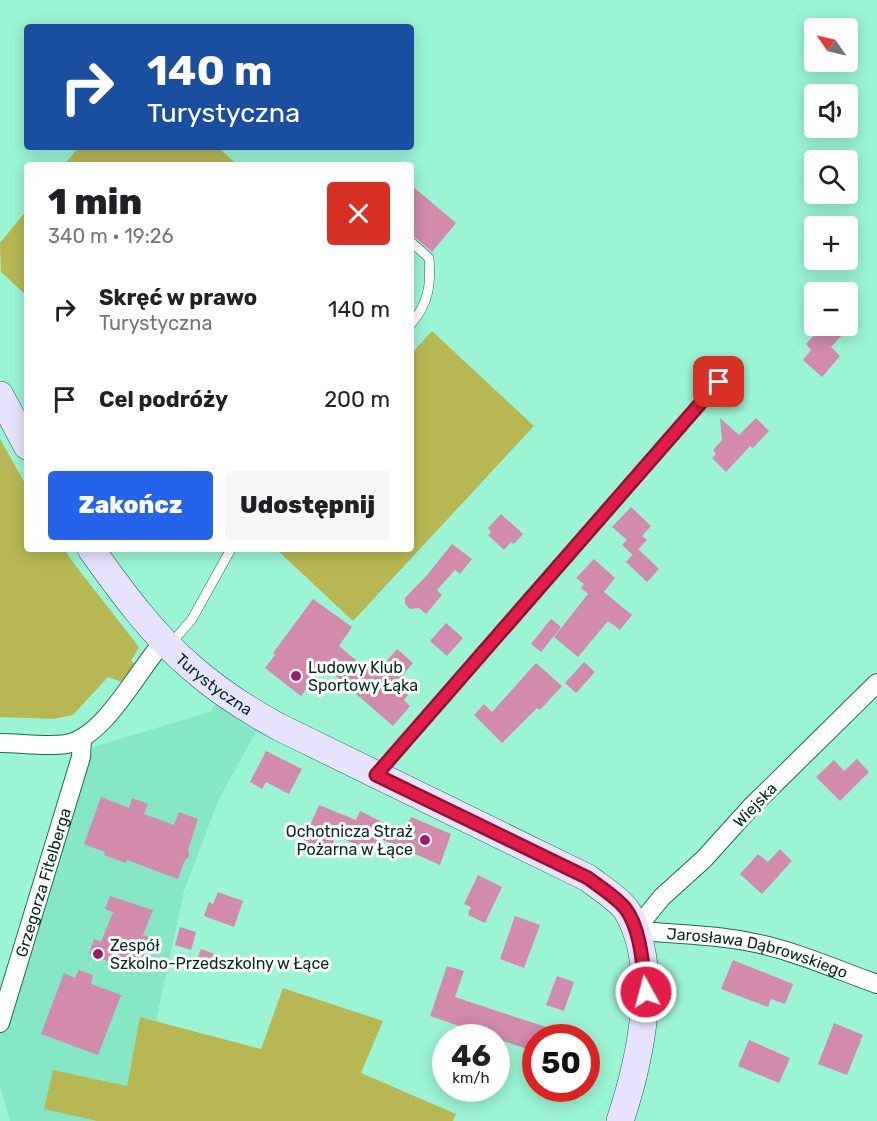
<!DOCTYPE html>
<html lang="pl">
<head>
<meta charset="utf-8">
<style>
	:root { --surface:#fff; --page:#f6f6f6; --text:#202124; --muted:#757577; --accent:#2563eb }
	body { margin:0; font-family:Rubik,sans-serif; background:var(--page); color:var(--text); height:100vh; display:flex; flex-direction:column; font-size:22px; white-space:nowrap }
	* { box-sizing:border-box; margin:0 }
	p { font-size:20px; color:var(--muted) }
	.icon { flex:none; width:33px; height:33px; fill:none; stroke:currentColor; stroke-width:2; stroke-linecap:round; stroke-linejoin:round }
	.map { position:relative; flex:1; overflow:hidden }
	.sheet { position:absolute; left:24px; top:162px; width:390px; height:390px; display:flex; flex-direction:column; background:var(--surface); border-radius:6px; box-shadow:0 3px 15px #0003 }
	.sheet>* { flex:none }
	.banner { position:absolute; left:24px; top:24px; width:390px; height:126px; border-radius:6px; box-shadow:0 3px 15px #0003; background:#1a4fa0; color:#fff; overflow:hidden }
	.needle { width:39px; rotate:304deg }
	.controls { position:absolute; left:804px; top:18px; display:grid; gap:12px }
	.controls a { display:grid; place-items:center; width:54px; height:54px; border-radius:6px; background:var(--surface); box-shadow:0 3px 15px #0003; font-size:30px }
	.speed { position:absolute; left:432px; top:1024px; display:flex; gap:12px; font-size:30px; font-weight:700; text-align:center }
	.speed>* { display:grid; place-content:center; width:78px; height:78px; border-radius:50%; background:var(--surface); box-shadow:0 3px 15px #0003; line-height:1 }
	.speed small { font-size:15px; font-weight:400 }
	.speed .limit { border:9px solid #d22; background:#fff; color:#111 }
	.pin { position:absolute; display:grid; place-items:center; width:51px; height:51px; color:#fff; margin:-26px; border-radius:12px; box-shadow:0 3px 9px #0006 }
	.me { position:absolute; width:66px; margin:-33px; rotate:353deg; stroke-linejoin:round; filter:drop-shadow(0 0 4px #0008) }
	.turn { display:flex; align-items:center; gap:21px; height:126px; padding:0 24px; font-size:27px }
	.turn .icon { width:78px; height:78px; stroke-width:2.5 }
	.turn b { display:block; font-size:42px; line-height:51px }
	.round { display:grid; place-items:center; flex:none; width:63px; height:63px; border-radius:6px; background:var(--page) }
	.summary { display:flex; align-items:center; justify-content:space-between; height:102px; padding:0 24px }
	h1 { font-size:36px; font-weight:800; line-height:45px }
	.action { display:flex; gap:12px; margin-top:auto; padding:12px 24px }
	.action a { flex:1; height:69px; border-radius:6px; background:var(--accent); color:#fff; font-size:24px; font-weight:800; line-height:69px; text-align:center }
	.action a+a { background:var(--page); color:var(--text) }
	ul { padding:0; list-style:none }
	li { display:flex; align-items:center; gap:18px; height:90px; padding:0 24px }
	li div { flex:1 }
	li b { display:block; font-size:22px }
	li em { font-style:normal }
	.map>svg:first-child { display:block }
	.built { fill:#85e7c6 }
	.green { fill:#b7b853 }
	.building { fill:#d28aad }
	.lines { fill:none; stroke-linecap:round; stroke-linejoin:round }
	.service-casing { stroke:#1f6752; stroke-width:10 }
	.minor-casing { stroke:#1f6752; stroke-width:20 }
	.secondary-casing { stroke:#1f6752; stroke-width:28 }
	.service { stroke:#fff; stroke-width:9 }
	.minor { stroke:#fff; stroke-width:18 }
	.secondary { stroke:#e7e3fc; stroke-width:27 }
	.route-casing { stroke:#92132f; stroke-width:15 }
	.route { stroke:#e11d48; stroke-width:10 }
	.poi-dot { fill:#9e196a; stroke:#fff; stroke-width:2 }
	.labels { text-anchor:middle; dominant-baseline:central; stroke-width:6; stroke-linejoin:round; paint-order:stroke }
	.poi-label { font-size:16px; fill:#022b20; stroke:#fff; text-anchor:start }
	.street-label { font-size:16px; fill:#022b20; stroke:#fff }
</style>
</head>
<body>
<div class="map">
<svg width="877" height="1121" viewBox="0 0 877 1121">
	<rect width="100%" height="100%" fill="#9bf5d5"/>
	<!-- built -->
	<polygon class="built" points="218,701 257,730 218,801 184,891 156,1021 140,1017 120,1121 10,1121 0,1085 0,1033 93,747 210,712"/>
	<!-- green -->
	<g class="green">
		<polygon points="79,147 217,147 238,165 64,165"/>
		<polygon points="27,210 27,296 1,272 0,243"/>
		<polygon points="432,331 534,426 353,621 276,549 411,549 411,354"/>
		<polygon points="0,439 27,487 27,549 64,549 75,565 139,647 131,661 135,664 122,682 108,677 73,715 53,719 0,717"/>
		<polygon points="283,988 383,1021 361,1073 456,1114 453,1121 97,1121 44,1109 53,1070 127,1086 140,1017 261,1049"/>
	</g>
	<!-- building -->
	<g class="building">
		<polygon points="411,185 456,223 432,252 411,234"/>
		<polygon points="823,326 832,326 843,334 831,347 840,356 822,377 803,360 811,350 806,344"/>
		<polygon points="720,418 739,435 756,418 769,431 753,448 750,446 726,472 712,458 716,454 713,450 722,440"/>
		<polygon points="631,507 651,526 642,536 647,540 633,555 622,545 627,540 612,527"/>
		<polygon points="501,514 523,534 514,544 511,542 504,550 488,535 491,532 488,528"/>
		<polygon points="452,544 472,559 460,574 455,570 437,590 442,595 426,614 419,608 410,609 405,604 405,598 427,575"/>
		<polygon points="638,549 659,569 647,582 626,562"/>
		<polygon points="594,559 615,578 604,592 632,615 620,630 608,621 578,657 554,637 588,594 581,588 584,584 576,578"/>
		<polygon points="313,599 352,627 339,646 364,667 368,663 378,671 397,649 413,663 395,684 408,695 404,700 410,706 393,726 324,666 301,696 265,668 275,655 273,653"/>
		<polygon points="551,619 561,627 541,652 531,644"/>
		<polygon points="446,623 463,638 447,656 430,641"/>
		<polygon points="584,662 595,672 576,693 565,683"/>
		<polygon points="536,663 562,686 540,710 537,708 502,743 474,715 484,704 492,712"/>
		<polygon points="266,751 302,769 289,794 266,782 262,789 250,782"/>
		<polygon points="857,759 869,772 840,801 816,777 834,760 844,771"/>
		<polygon points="101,797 129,808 132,798 148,804 144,814 174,825 179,812 198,819 188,850 189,856 184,862 178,879 127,860 126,863 104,855 105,852 84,844"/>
		<polygon points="319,805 356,820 360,811 404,833 411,817 451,834 440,865 379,838 370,852 336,835 328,855 302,844"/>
		<polygon points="780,849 792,861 762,894 740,874 758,854 768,862"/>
		<polygon points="478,875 502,887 485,923 468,915 471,907 464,904"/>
		<polygon points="218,892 243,901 234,927 204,916 209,902 213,904"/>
		<polygon points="110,896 153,910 143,935 149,937 136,972 89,954 94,939 101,942 113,912 105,909"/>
		<polygon points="515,916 540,925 524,968 500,959"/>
		<polygon points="180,927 196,932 191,950 175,945"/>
		<polygon points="201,949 214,954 209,969 195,964"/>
		<polygon points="733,960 793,984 785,1004 771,999 768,1007 721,989"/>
		<polygon points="447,966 464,971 455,997 570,1035 570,1038 536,1038 536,1052 430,1016"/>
		<polygon points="79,970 93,975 91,984 121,995 98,1055 41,1034 64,973 75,978"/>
		<polygon points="557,976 574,982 564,1011 546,1005"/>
		<polygon points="834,1023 863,1035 847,1075 818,1064"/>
		<polygon points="749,1040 790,1058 779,1083 738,1066"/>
	</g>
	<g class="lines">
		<defs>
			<g id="service">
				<path d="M411 242 429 258C431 284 429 303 411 324"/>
				<polyline points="170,645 192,619 231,549"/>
				<polyline points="377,774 719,382"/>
			</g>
			<g id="minor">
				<path id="s1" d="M877 683 751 807 704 859 662 897 635 930C673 935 712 934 750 942 793 950 835 969 877 984"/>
				<path d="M0 743C20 743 47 747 66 744 105 737 137 671 164 641"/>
				<path id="s2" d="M0 1023 81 757 82 740"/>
			</g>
			<g id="secondary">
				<polyline points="0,395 27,446"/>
				<path id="s3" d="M91 549C121 591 152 634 192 668 218 691 248 710 279 727L588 878C598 886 620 900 627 911 661 968 640 1061 620 1121"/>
			</g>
		</defs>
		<!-- service casing -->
		<use href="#service" class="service-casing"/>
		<!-- minor casing -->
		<use href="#minor" class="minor-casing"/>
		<!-- secondary casing -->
		<use href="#secondary" class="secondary-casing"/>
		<!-- service -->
		<use href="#service" class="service"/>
		<!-- minor -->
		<use href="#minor" class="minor"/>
		<!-- secondary -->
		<use href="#secondary" class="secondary"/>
	</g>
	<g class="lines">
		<defs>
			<path id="route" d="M646 992C643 968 641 928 625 908 616 897 600 887 588 878L376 775 719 382"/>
		</defs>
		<!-- route casing -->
		<use href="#route" class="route-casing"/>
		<!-- route -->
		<use href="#route" class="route"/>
	</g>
	<!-- markers -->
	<g class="poi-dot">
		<circle cx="296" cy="676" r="6"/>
		<circle cx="425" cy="840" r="6"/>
		<circle cx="98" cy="954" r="6"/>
	</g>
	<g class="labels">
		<!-- poi labels -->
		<g class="poi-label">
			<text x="308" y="667">Ludowy Klub<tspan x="308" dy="18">Sportowy Łąka</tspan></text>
			<text x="413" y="831" text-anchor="end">Ochotnicza Straż<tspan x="413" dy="18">Pożarna w Łące</tspan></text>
			<text x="110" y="945">Zespół<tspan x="110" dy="18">Szkolno-Przedszkolny w Łące</tspan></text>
		</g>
		<!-- street labels -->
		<g class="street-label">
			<text stroke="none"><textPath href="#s3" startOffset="184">Turystyczna</textPath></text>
			<text transform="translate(755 805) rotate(-46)">Wiejska</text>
			<text stroke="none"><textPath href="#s2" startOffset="147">Grzegorza Fitelberga</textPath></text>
			<text stroke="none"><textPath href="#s1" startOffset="471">Jarosława Dąbrowskiego</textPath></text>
		</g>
	</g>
</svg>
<div class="controls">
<a><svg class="needle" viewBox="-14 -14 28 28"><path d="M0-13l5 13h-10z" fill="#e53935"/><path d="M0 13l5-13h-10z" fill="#757577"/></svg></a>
<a><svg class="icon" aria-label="sound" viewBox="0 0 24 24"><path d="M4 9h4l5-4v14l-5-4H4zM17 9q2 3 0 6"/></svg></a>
<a><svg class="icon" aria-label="search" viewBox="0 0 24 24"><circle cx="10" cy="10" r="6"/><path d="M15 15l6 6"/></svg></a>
<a>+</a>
<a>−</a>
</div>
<div class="speed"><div>46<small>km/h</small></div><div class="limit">50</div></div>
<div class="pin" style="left:719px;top:382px;background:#d93025"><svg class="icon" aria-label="arrive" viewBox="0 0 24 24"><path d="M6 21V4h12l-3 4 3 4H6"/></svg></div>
<svg class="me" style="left:646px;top:992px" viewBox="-20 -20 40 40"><circle r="17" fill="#e11d48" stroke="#fff" stroke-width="3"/><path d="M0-11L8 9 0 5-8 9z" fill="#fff"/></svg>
<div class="banner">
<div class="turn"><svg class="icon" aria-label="right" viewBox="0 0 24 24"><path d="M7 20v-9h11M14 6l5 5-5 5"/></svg><div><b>140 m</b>Turystyczna</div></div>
</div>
<section class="sheet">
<div class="summary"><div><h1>1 min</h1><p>340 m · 19:26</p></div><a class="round" style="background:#d93025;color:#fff"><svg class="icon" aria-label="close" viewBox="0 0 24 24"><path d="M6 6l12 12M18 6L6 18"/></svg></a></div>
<ul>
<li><svg class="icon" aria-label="right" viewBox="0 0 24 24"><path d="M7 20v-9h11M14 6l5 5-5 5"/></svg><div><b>Skręć w prawo</b><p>Turystyczna</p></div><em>140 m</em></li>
<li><svg class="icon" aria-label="arrive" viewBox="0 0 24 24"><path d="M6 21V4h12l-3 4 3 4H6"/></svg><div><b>Cel podróży</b></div><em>200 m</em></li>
</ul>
<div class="action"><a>Zakończ</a><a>Udostępnij</a></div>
</section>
</div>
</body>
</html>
